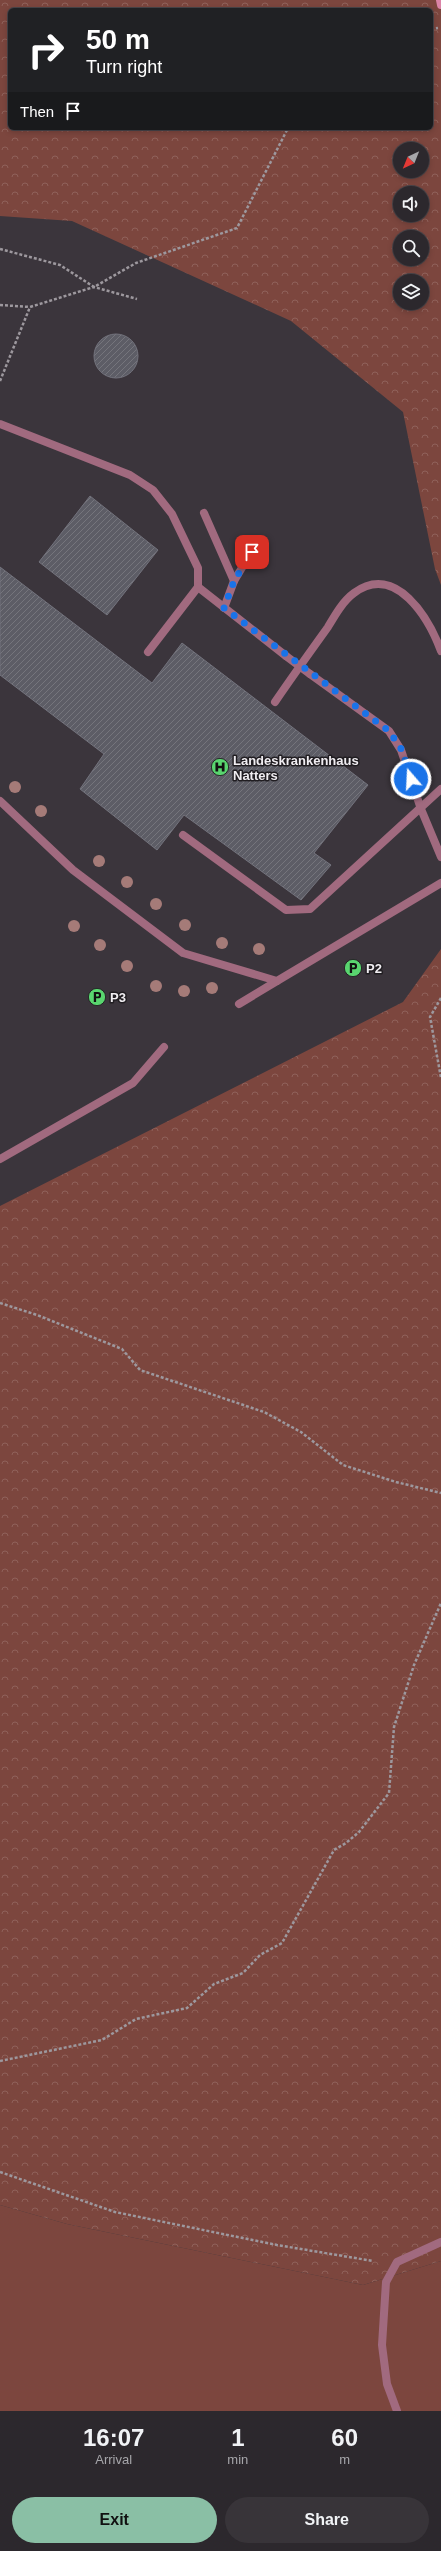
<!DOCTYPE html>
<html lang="en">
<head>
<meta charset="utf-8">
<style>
	:root { --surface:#2c282d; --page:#383439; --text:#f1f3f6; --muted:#a6a6aa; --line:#484449; --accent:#8abfa5 }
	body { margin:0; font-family:Arial,sans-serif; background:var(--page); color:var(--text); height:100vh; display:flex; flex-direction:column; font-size:15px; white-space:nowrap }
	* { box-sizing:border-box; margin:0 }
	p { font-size:13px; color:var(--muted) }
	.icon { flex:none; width:22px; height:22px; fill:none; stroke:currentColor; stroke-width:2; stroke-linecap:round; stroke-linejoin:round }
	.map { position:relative; height:2411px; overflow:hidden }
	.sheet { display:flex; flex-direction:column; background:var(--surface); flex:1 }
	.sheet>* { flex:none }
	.top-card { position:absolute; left:8px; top:8px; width:425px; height:122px; border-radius:6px; box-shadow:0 2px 6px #0003,0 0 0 1px var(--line); background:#202124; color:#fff; overflow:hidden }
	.needle { width:26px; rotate:223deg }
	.buttons { position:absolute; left:393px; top:142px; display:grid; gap:8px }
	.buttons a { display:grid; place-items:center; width:36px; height:36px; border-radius:50%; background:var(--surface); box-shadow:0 2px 6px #0003,0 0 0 1px var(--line); font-size:20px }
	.pin { position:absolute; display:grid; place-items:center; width:34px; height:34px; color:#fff; margin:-17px; border-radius:8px; box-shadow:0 2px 6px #0006 }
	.me { position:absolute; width:44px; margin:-22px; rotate:341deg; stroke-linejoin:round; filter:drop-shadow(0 0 3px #0008) }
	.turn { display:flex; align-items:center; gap:14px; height:84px; padding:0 12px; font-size:18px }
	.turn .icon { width:52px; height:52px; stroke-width:2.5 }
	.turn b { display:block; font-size:28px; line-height:34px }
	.then { display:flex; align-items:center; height:38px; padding:0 12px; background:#0003; gap:8px; font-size:15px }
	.eta { display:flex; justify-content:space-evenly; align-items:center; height:68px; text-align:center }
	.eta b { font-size:24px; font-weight:700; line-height:28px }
	.cta { display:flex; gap:8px; margin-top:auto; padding:8px 12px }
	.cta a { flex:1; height:46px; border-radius:24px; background:var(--accent); color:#111; font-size:16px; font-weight:700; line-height:46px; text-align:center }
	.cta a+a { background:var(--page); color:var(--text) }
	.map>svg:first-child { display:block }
	.grass { fill:#7c463e }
	.forest { fill:url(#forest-crowns); fill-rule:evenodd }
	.building { fill:url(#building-hatch); stroke:#73737d }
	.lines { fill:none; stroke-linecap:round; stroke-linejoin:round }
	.path { stroke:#9d989e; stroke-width:2.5; stroke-dasharray:3 2; stroke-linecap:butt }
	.lane { stroke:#a16a7f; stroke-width:8 }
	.street { stroke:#a16a7f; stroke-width:8 }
	.secondary { stroke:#db84a7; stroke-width:8 }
	.lane-bridge { stroke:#a16a7f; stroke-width:8 }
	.tree { fill:#a57b78 }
	.route { stroke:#1a73e8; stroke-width:7; stroke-dasharray:0 12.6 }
	.labels { text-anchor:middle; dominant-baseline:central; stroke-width:3; stroke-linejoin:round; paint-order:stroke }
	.poi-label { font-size:13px; font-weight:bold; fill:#f0edf1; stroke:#201d21; text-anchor:start }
</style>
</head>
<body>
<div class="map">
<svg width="441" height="2411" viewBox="0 0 441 2411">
	<defs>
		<pattern id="forest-crowns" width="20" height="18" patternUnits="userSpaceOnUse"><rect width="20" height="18" fill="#7c463e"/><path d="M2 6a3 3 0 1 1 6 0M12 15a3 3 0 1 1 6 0" fill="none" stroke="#8f615a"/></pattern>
		<pattern id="building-hatch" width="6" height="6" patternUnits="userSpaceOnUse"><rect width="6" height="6" fill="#5d5d66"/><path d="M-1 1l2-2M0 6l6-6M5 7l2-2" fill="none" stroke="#75757c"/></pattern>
	</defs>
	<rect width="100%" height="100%" fill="#3b353c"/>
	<!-- grass -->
	<polygon class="grass" points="0,2205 67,2224 363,2285 441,2261 441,2411 0,2411"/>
	<!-- forest -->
	<g class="forest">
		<path d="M0 0H441V585L435 569 403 412 291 321 72 221 0 216ZM10 10H431V128H10ZM400 149H422V171H400ZM400 193H422V215H400ZM400 237H422V259H400ZM400 281H422V303H400Z"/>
		<polygon points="441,949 441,2261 363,2285 67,2224 0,2205 0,1206 403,1002"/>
	</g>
	<!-- building -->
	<g class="building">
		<circle cx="116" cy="356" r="22"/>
		<polygon points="90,496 158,550 107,615 39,562"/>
		<polygon points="0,567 152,683 182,643 368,785 314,853 331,865 301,900 184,815 157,850 80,789 104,754 0,675"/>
	</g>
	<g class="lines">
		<!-- path -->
		<g class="path">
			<polyline points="431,29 438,28"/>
			<polyline points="0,249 60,265 94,287 136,263 237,228 288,128"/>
			<polyline points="0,305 30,307"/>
			<polyline points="0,381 30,307 94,287 137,299"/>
			<polyline points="441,998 430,1017 441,1078"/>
			<polyline points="0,1303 37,1315 122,1349 140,1370 264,1412 301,1432 343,1465 396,1482 441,1493"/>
			<polyline points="0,2061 102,2040 136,2019 187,2008 214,1984 243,1973 260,1955 282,1943 334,1850 346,1843 359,1832 389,1793 394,1727 414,1665 441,1603"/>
			<polyline points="0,2172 115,2212 277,2245 373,2261"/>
		</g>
		<!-- lane -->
		<g class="lane">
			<polyline points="0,424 130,475 153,490 172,514 198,568 198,587 286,656"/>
			<polyline points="204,513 234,581"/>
			<polyline points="224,608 234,581 252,551"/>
			<polyline points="148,652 198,587"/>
			<polyline points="310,674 389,731 401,750 421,809 441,857"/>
			<path d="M275 702C292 677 310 652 328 627 335 615 343 601 354 593 396 562 429 619 441 651"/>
			<polyline points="0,801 73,870 183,953 277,981 441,883"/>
			<polyline points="183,835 286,910 310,909 441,789"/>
			<polyline points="239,1004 277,981"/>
			<polyline points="0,1159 133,1083 164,1047"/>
		</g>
		<!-- street -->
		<polyline class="street" points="397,2411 387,2384 382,2345 386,2282 397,2262 441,2242"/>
		<!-- secondary -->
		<polyline class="secondary" points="440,0 441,5"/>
		<!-- lane-bridge -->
		<polyline class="lane-bridge" points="286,656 310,674"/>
	</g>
	<!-- trees -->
	<g class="tree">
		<circle cx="15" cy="787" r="6"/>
		<circle cx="41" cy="811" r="6"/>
		<circle cx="99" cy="861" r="6"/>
		<circle cx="127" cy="882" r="6"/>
		<circle cx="156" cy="904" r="6"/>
		<circle cx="185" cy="925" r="6"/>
		<circle cx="74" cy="926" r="6"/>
		<circle cx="222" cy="943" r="6"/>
		<circle cx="100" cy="945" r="6"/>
		<circle cx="259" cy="949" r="6"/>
		<circle cx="127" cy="966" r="6"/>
		<circle cx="156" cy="986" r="6"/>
		<circle cx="212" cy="988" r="6"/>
		<circle cx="184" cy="991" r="6"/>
	</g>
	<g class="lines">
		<!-- route -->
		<polyline class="route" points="252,552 234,581 224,608 389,731 402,750 411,779"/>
	</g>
	<!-- icons -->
	<defs>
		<symbol id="hospital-disc" viewBox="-11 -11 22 22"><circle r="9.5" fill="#59d56f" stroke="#201d21"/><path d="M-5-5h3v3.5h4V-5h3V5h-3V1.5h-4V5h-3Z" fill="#111"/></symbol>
		<symbol id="parking-disc" viewBox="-11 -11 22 22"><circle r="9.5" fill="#59d56f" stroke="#201d21"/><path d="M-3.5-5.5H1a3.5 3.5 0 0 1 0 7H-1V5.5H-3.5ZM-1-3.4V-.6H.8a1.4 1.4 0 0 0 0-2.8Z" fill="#111"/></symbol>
	</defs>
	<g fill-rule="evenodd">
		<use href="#hospital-disc" x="210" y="757" width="20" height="20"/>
		<use href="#parking-disc" x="343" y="958" width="20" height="20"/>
		<use href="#parking-disc" x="87" y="987" width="20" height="20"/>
	</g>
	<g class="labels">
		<!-- poi labels -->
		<g class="poi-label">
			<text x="233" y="760">Landeskrankenhaus<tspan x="233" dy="15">Natters</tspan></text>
			<text x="366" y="968">P2</text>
			<text x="110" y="997">P3</text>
		</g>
	</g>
</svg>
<div class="buttons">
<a><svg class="needle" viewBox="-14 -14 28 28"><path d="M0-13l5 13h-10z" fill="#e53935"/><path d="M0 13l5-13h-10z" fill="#a6a6aa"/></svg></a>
<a><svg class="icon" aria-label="sound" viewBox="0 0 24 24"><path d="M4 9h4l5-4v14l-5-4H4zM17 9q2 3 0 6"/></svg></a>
<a><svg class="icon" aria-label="search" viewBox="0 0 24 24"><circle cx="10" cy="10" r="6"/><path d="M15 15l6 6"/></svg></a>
<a><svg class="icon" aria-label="layers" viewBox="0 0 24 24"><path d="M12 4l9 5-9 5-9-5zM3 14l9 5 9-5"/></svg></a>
</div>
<div class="pin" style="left:252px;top:552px;background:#d93025"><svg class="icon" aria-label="arrive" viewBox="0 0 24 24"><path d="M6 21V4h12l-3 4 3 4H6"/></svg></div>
<svg class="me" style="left:411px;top:779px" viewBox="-20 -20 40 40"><circle r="17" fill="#1a73e8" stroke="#fff" stroke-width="3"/><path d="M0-11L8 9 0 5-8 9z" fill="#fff"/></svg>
<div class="top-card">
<div class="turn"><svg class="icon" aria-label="right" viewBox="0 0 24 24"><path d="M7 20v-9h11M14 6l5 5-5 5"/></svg><div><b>50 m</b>Turn right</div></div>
<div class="then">Then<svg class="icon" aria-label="arrive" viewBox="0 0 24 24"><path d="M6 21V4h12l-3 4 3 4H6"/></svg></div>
</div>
</div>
<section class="sheet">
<div class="eta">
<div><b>16:07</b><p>Arrival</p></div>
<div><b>1</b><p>min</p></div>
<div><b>60</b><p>m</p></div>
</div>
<div class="cta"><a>Exit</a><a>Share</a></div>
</section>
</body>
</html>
